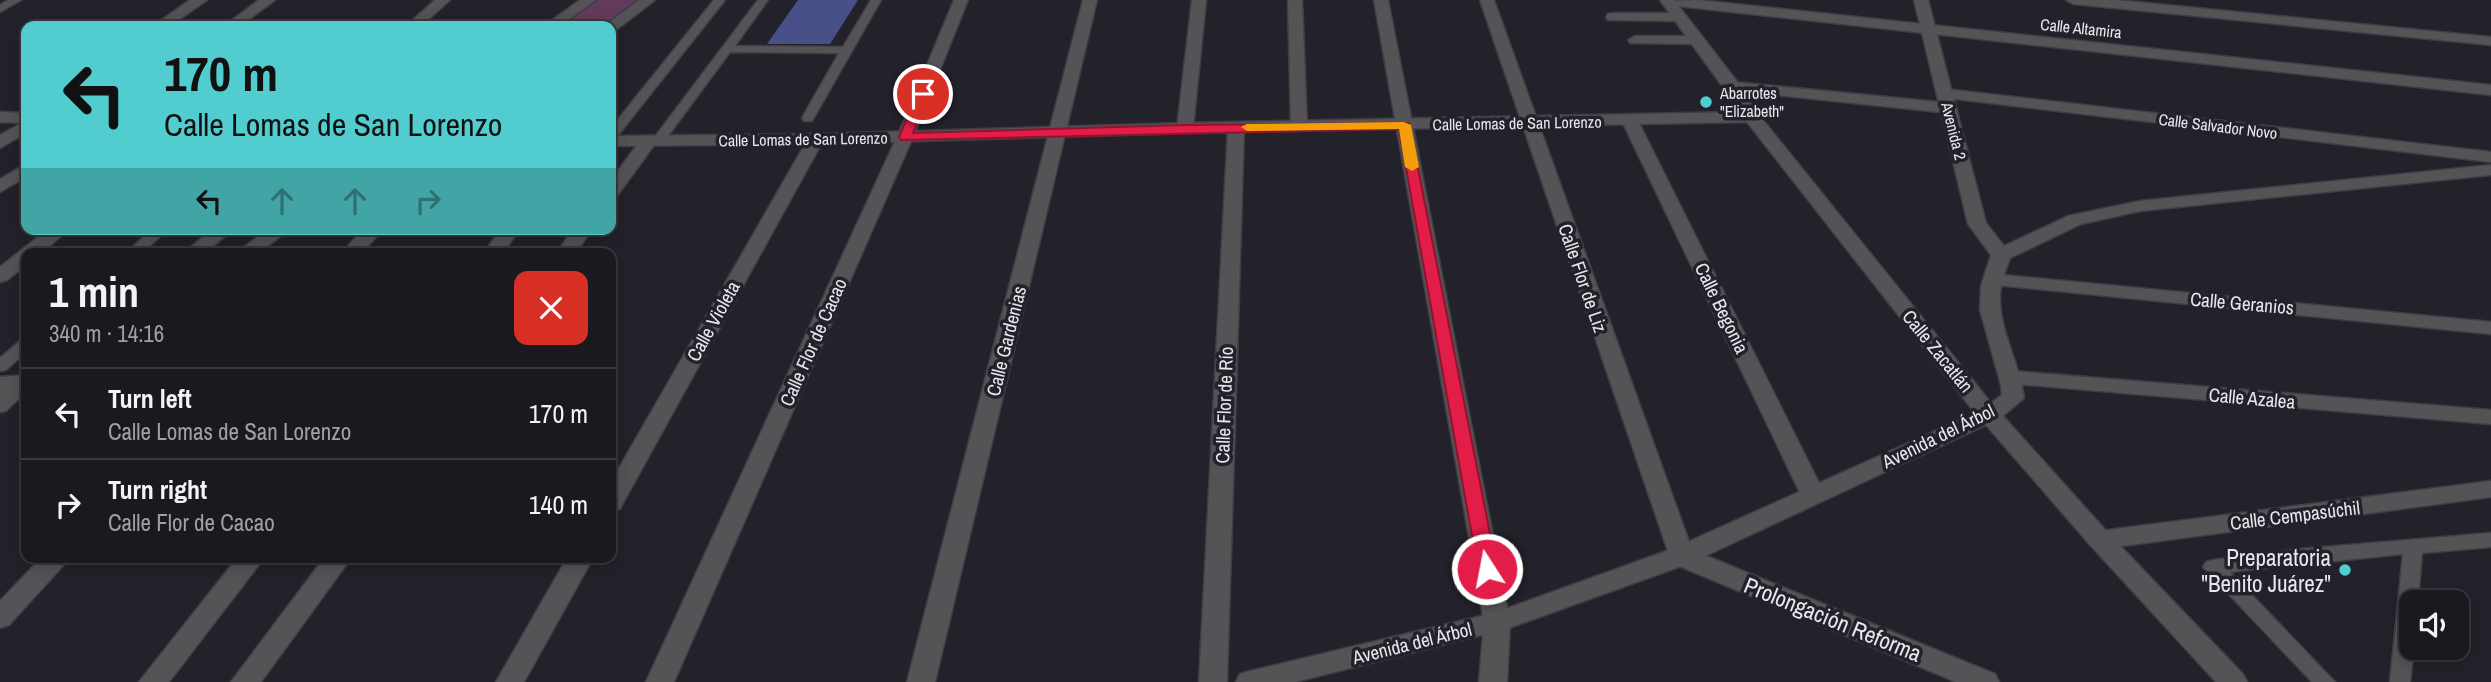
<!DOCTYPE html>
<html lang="en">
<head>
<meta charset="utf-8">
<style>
	:root { --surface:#1a191f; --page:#27262c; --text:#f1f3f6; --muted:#9fa0a4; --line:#38383d }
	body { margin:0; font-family:"Archivo Narrow",sans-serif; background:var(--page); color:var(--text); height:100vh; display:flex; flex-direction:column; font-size:26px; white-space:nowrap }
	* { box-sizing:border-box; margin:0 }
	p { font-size:23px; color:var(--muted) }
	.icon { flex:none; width:38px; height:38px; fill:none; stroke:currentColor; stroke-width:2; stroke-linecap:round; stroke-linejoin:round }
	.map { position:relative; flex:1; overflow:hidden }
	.panel { position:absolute; left:21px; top:248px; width:595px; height:315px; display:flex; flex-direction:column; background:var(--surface); border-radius:14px; box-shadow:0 4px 18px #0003,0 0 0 2px var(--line) }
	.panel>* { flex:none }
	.banner { position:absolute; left:21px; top:21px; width:595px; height:214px; border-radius:14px; box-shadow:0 4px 18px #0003,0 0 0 2px var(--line); background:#52cdcf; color:#111; overflow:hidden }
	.fabs { position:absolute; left:2399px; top:590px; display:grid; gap:14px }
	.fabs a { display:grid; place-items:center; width:70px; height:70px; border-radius:14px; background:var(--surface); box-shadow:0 4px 18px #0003,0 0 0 2px var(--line); font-size:35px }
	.pin { position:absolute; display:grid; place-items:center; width:60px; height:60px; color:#fff; margin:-30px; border:4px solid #fff; border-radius:50%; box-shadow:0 2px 7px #0007 }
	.me { position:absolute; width:77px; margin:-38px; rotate:349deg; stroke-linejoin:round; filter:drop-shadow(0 0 5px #0008) }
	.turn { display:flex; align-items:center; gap:24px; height:147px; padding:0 28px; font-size:32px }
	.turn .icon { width:91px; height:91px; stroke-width:2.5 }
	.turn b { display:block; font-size:49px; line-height:60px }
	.lanes { display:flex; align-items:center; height:66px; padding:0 28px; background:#0003; justify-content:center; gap:35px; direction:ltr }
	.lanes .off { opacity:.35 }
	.round { display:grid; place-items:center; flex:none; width:74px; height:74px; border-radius:14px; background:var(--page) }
	.overview { display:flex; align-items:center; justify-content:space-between; height:119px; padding:0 28px }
	h1 { font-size:42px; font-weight:800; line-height:52px }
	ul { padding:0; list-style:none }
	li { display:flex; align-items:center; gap:21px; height:91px; padding:0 28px; border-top:2px solid var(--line) }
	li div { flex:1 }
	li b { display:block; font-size:26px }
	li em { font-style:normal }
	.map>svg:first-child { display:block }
	.green { fill:#633a5b }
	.building { fill:#485087 }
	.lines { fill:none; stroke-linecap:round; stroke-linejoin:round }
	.service-casing { stroke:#3f3d44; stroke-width:3 }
	.minor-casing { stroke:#3f3d44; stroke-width:3 }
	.tertiary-casing { stroke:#3f3d44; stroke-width:3 }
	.service { fill:#555356; fill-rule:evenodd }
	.minor { fill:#555356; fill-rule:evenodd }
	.tertiary { fill:#555356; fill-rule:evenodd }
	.route { fill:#e11d48; stroke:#92132f; stroke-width:2 }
	.slow { fill:#f59e0b }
	.poi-dot { fill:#52cdcf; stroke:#232129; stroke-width:2.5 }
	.labels { text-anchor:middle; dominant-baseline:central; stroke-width:7; stroke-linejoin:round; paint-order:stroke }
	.far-street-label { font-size:16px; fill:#e8e7ed; stroke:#232129 }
	.far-poi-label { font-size:16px; fill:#e8e7ed; stroke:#232129; text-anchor:start }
	.street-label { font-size:19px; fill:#e8e7ed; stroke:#232129 }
	.near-poi-label { font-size:23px; fill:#e8e7ed; stroke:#232129; text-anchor:end }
	.near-street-label { font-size:23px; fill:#e8e7ed; stroke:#232129 }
</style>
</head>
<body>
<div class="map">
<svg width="2491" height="682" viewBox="0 0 2491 682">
	<rect width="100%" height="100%" fill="#232129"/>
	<!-- green -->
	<polygon class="green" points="593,0 641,0 603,26 557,26"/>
	<!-- building -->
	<polygon class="building" points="798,0 858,0 830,44 767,44"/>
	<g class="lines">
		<defs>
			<g id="service">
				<polygon points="8,0 21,0 0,12 0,5"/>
				<polygon points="714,0 725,0 615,139 611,140 611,128"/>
				<polygon points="758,0 768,0 735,46 843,47 871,0 881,0 812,121 804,121 802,118 839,53 730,52 662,144 654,144 654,138"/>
				<polygon points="152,229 168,229 141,254 125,254"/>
				<polygon points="26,339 26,352 6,370 0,371 0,358 20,341"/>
				<polygon points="26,375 26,392 6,411 0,412 0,398 13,386 0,387 0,377"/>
				<polygon points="2491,533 2491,547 2422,553 2418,602 2412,602 2412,648 2414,648 2410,682 2390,682 2403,554 2230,572 2335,682 2312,682 2203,567 2206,562 2213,560 2300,549"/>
			</g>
			<g id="minor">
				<polygon points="190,0 207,0 170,26 153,26"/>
				<polygon points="435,0 450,0 421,26 406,26"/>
				<polygon points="580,0 596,0 560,26 544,26"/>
				<polygon points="639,0 655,0 616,30 611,31 611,26 604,26"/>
				<polygon points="954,0 968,0 913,137 674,682 646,682 897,137"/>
				<polygon points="1083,0 1097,0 935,682 907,682"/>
				<polygon points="1192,0 1206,0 1193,128 1185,133 1177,128"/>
				<polygon points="1288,0 1302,0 1307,126 1299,131 1291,126"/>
				<polygon points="1374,0 1388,0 1510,622 1507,682 1479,682 1484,622"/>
				<polygon points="1480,0 1494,0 1692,550 1995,674 1999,682 1956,682 1672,563"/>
				<polygon points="1698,0 2491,85 2491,95 1668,5 1661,1"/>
				<polygon points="2066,0 2116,0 2491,37 2491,45 2073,4"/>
				<polygon points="1613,13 1678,13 1685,17 1678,21 1608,20 1606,17 1608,14"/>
				<polygon points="1635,36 1696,36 1703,40 1696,44 1630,43 1628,40"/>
				<polygon points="1733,82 1949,103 1957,108 1949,113 1727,90 1725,87"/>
				<polygon points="1945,89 2491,152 2491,162 1939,97 1937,94"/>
				<polygon points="1630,116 1638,121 1825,495 1822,501 1813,503 1804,501 1801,495 1622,121"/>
				<polygon points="26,121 26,133 0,148 0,135"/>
				<polygon points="1236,123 1244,128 1227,682 1199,682 1228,128"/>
				<polygon points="816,134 824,139 623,503 620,509 611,511 611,482 808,139"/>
				<polygon points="649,136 657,141 617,196 611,197 611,180 643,137"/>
				<polygon points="48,229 69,229 41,254 26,254 26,265 7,280 0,282 0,267"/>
				<polygon points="212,229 233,229 204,254 183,254"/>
				<polygon points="268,229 290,229 257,254 235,254"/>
				<polygon points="363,229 383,229 361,254 341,254"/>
				<polygon points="501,229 520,229 502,254 483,254"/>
				<polygon points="573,229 592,229 575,254 556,254"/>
				<polygon points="1993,274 2491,322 2491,334 1986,284 1983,280 1986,276"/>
				<polygon points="2012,371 2491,410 2491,424 2004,383 2001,378 2004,373"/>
				<polygon points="26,375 26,391 0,405 0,388"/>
				<polygon points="2491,481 2491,497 2100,549 2091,546 2087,540 2091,534 2100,531"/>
				<polygon points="41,558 70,558 9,625 0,628 0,601"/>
				<polygon points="237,558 264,558 169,682 139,682"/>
				<polygon points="324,558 351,558 261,682 231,682"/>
				<polygon points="567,558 593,558 524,682 496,682"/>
			</g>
			<g id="tertiary">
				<polygon points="259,0 275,0 240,26 224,26"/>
				<path d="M1660 0H1674L1739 84 1759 115 1991 403 2002 395 2001 385 1980 310 1981 286 1991 255 1968 224 1914 0H1928L1986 223 2004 246 2068 216 2140 201 2491 165V175L2140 211 2081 224 2010 258C2006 270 2000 283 2000 296 1999 331 2020 363 2024 398L2003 416 2109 534 2243 674 2247 682H2216L2091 546 1986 425 1690 563 1506 629 1295 682H1236L1240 674 1250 671 1494 613 1672 549 1975 413 1747 122 1185 133 816 144 611 146V136L816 134 1185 123 1741 112Z"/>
				<polygon points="0,112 26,113 26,123 0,122"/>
				<polygon points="26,164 26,177 0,192 0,179"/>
			</g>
		</defs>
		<!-- service casing -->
		<use href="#service" class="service-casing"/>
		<!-- minor casing -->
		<use href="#minor" class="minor-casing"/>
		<!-- tertiary casing -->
		<use href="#tertiary" class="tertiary-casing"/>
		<!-- service -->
		<use href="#service" class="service"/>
		<!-- minor -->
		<use href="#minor" class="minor"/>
		<!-- tertiary -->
		<use href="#tertiary" class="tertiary"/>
	</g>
	<!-- route -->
	<polygon class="route" points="923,90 929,94 913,133 1185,125 1409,123 1497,569 1494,574 1480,574 1478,569 1399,129 901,140 899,137 917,94"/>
	<!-- slow -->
	<polygon class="slow" points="1404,122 1411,125 1419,167 1412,171 1405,167 1399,129 1247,131 1241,127 1247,124"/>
	<!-- markers -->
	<g class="poi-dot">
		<circle cx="1706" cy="102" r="7"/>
		<circle cx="2345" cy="570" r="7"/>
	</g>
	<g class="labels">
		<!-- far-street labels -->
		<g class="far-street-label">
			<text transform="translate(2081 28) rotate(6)">Calle Altamira</text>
			<text transform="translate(1517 123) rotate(-1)">Calle Lomas de San Lorenzo</text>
			<text transform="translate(2218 126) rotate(7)">Calle Salvador Novo</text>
			<text transform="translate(1954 131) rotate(76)">Avenida 2</text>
			<text transform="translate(803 139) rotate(-1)">Calle Lomas de San Lorenzo</text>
		</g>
		<!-- far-poi labels -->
		<g class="far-poi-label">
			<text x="1720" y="93">Abarrotes<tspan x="1720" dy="18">"Elizabeth"</tspan></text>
		</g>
		<!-- street labels -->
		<g class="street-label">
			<text transform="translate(1583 278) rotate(71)">Calle Flor de Liz</text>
			<text transform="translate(2242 303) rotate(5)">Calle Geranios</text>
			<text transform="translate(1722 308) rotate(64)">Calle Begonia</text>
			<text transform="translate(713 321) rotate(-61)">Calle Violeta</text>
			<text transform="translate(1006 341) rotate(-76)">Calle Gardenias</text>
			<text transform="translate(813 342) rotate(-66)">Calle Flor de Cacao</text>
			<text transform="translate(1938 351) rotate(51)">Calle Zacatlán</text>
			<text transform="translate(2252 398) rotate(5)">Calle Azalea</text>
			<text transform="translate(1224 405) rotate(-88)">Calle Flor de Río</text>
			<text transform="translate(1938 436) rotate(-26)">Avenida del Árbol</text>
			<text transform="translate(2295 515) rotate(-7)">Calle Cempasúchil</text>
			<text transform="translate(1412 643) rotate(-14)">Avenida del Árbol</text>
		</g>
		<!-- near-poi labels -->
		<g class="near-poi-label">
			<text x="2331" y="557">Preparatoria<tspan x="2331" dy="26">"Benito Juárez"</tspan></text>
		</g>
		<!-- near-street labels -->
		<g class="near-street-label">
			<text transform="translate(1833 619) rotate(22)">Prolongación Reforma</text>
		</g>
	</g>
</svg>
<div class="fabs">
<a><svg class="icon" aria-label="sound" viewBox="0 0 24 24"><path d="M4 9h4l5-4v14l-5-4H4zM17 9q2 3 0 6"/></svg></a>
</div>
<div class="pin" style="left:923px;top:94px;background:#d93025"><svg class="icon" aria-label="arrive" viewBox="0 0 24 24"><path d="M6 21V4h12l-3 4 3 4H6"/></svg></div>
<svg class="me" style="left:1487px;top:569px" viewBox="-20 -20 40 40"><circle r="17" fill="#e11d48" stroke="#fff" stroke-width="3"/><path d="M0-11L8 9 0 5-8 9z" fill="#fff"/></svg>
<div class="banner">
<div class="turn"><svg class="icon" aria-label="left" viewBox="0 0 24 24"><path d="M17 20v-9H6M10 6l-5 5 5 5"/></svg><div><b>170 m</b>Calle Lomas de San Lorenzo</div></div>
<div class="lanes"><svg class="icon" aria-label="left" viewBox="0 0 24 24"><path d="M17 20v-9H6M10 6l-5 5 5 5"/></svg><svg class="icon off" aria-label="ahead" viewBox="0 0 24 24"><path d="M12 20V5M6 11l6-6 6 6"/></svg><svg class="icon off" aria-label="ahead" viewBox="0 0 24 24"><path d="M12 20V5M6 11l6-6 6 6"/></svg><svg class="icon off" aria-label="right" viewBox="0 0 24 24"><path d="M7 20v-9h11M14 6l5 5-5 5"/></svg></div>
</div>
<section class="panel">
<div class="overview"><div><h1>1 min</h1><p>340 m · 14:16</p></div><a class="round" style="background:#d93025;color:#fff"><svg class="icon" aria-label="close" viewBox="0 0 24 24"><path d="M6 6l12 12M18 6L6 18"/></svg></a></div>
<ul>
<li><svg class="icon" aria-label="left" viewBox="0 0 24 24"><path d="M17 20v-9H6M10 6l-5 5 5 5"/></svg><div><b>Turn left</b><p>Calle Lomas de San Lorenzo</p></div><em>170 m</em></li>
<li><svg class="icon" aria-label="right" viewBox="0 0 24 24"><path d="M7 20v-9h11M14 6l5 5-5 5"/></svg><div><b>Turn right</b><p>Calle Flor de Cacao</p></div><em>140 m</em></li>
</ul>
</section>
</div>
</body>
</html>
